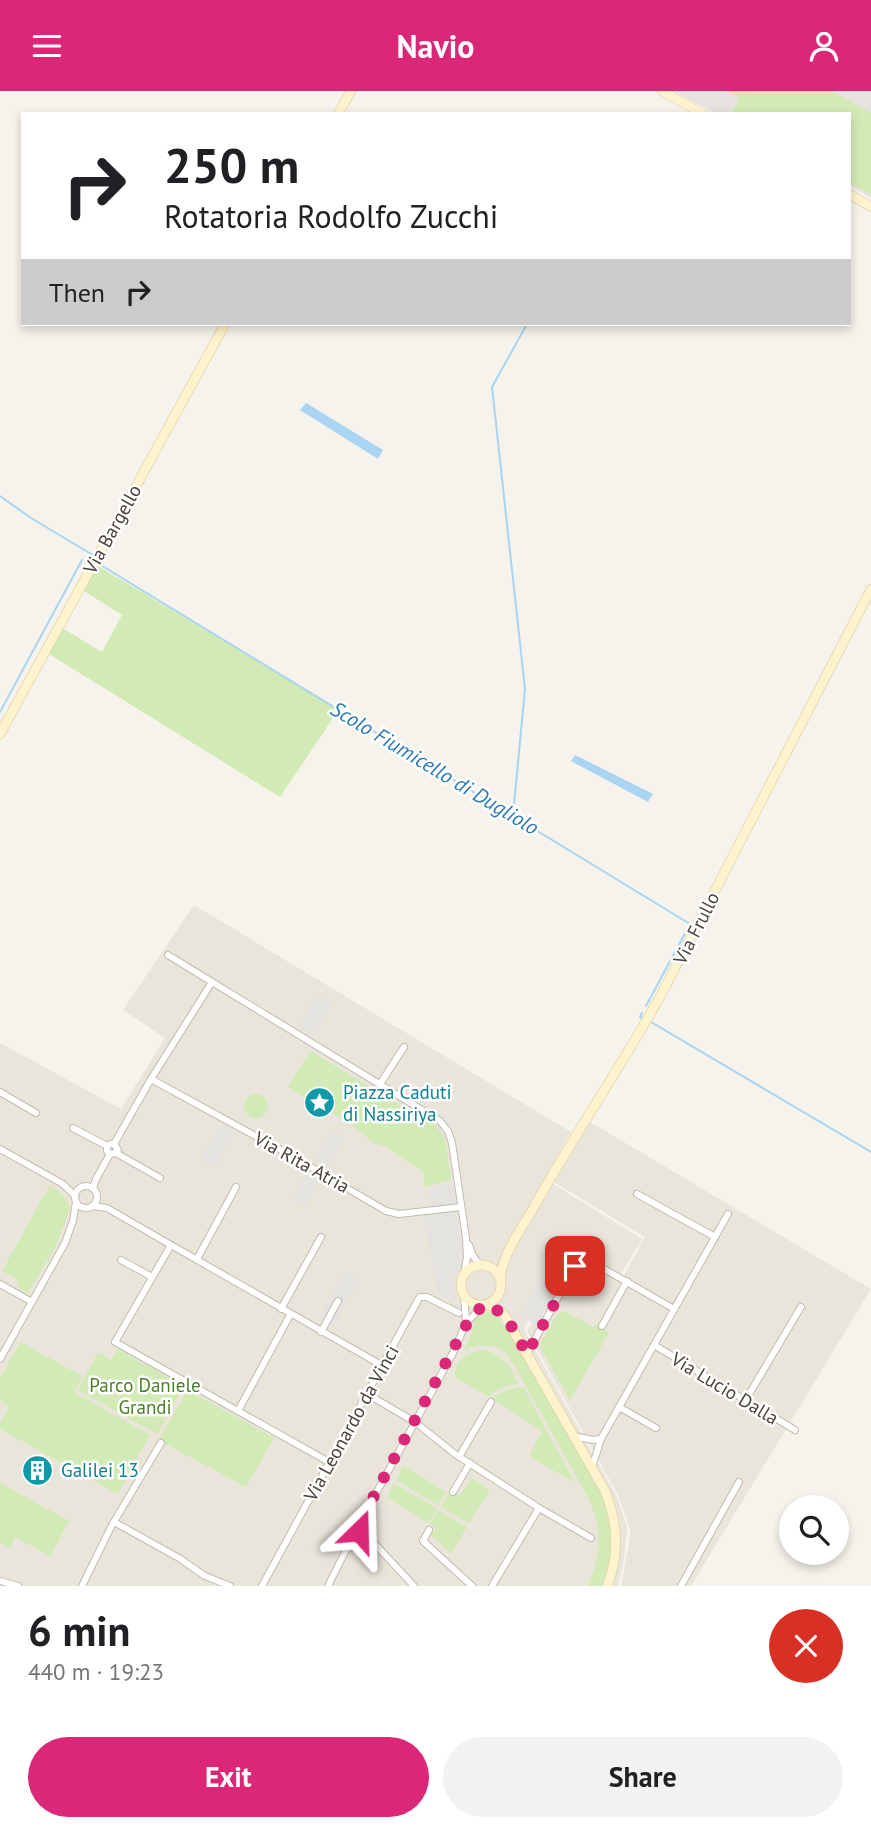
<!DOCTYPE html>
<html lang="en">
<head>
<meta charset="utf-8">
<style>
	:root { --surface:#fff; --page:#f2f2f2; --text:#202124; --muted:#757577; --accent:#db2777 }
	body { margin:0; font-family:"PT Sans",sans-serif; background:var(--page); color:var(--text); height:100vh; display:flex; flex-direction:column; font-size:26px; white-space:nowrap }
	* { box-sizing:border-box; margin:0 }
	p { font-size:23px; color:var(--muted) }
	.icon { flex:none; width:38px; height:38px; fill:none; stroke:currentColor; stroke-width:2; stroke-linecap:round; stroke-linejoin:round }
	.map { position:relative; height:1495px; overflow:hidden }
	.side { display:flex; flex-direction:column; background:var(--surface); flex:1 }
	.side>* { flex:none }
	.hud { position:absolute; left:21px; top:21px; width:830px; height:214px; border-radius:0px; box-shadow:0 4px 10px #0003; background:#fff; color:var(--text); overflow:hidden }
	.buttons { position:absolute; left:779px; top:1404px; display:grid; gap:14px }
	.buttons a { display:grid; place-items:center; width:70px; height:70px; border-radius:50%; background:var(--surface); box-shadow:0 4px 10px #0003; font-size:35px }
	.pin { position:absolute; display:grid; place-items:center; width:60px; height:60px; color:#fff; margin:-30px; border-radius:14px; box-shadow:0 4px 10px #0006 }
	.me { position:absolute; width:77px; margin:-38px; rotate:22deg; stroke-linejoin:round; filter:drop-shadow(0 0 5px #0008) }
	.turn { display:flex; align-items:center; gap:24px; height:147px; padding:0 28px; font-size:32px }
	.turn .icon { width:91px; height:91px; stroke-width:2.5 }
	.turn b { display:block; font-size:49px; line-height:60px }
	.then { display:flex; align-items:center; height:66px; padding:0 28px; background:#0003; gap:14px; font-size:26px }
	.round { display:grid; place-items:center; flex:none; width:74px; height:74px; border-radius:37px; background:var(--page) }
	.headline { display:flex; align-items:center; justify-content:space-between; height:119px; padding:0 28px }
	h1 { font-size:42px; font-weight:700; line-height:52px }
	.button { display:flex; gap:14px; margin-top:auto; padding:14px 28px }
	.button a { flex:1; height:80px; border-radius:42px; background:var(--accent); color:#fff; font-size:28px; font-weight:700; line-height:80px; text-align:center }
	.button a+a { background:var(--page); color:var(--text) }
	header { display:flex; justify-content:space-between; align-items:center; height:91px; padding:0 28px; background:var(--accent); color:#fff; font-size:32px; font-weight:700 }
	.map>svg:first-child { display:block }
	.residential { fill:#eae5da }
	.industrial { fill:#e6e2dd }
	.green { fill:#d2eab5 }
	.parking { fill:#e5e3e0 }
	.water { fill:#a9d4f2 }
	.lines { fill:none; stroke-linecap:round; stroke-linejoin:round }
	.stream { stroke:#a9d4f2; stroke-width:2 }
	.street-casing { stroke:#c2bbae; stroke-width:8 }
	.secondary-casing { stroke:#d6c79b; stroke-width:10 }
	.street { stroke:#fff; stroke-width:6 }
	.secondary { stroke:#fff3cd; stroke-width:9 }
	.route { stroke:#db2777; stroke-width:12; stroke-dasharray:0 21.6 }
	.labels { text-anchor:middle; dominant-baseline:central; stroke-width:5; stroke-linejoin:round; paint-order:stroke }
	.street-label { font-size:19px; fill:#4b4439; stroke:#fff }
	.culture-label { font-size:19px; fill:#0d838f; stroke:#fff; text-anchor:start }
	.park-label { font-size:19px; fill:#4a7f2a; stroke:#fff }
	.water-label { font-size:21px; font-style:italic; fill:#2e7ab2; stroke:#fff }
</style>
</head>
<body>
<header><svg class="icon" aria-label="menu" viewBox="0 0 24 24"><path d="M4 6h16M4 12h16M4 18h16"/></svg>Navio<svg class="icon" aria-label="person" viewBox="0 0 24 24"><circle cx="12" cy="8" r="4"/><path d="M4 21q1-7 8-7t8 7"/></svg></header>
<div class="map">
<svg width="871" height="1495" viewBox="0 0 871 1495">
	<rect width="100%" height="100%" fill="#f6f3ec"/>
	<!-- residential -->
	<polygon class="residential" points="194,814 571,1041 545,1088 642,1148 621,1183 572,1157 552,1189 559,1195 560,1190 576,1162 623,1186 645,1146 554,1091 590,1031 871,1198 691,1495 621,1495 631,1441 618,1404 527,1240 534,1228 547,1224 561,1208 560,1203 546,1222 534,1216 524,1239 617,1406 627,1437 624,1468 618,1495 0,1495 0,952 121,1018 165,947 123,919"/>
	<!-- industrial -->
	<polygon class="industrial" points="674,0 871,0 871,107 849,94 849,23 716,23"/>
	<!-- green -->
	<g class="green">
		<polygon points="728,0 832,0 871,22 871,104 849,91 849,23 731,23 740,7"/>
		<polygon points="98,475 339,618 280,706 49,563 62,537 102,561 122,524 84,500"/>
		<polygon points="310,960 436,1035 445,1048 451,1088 425,1096 423,1081 388,1057 374,1052 350,1032 288,996"/>
		<circle cx="256" cy="1015" r="12"/>
		<polygon points="50,1094 64,1104 70,1118 55,1157 28,1202 16,1195 19,1190 2,1180"/>
		<path d="M484 1221C496 1221 499 1227 504 1237L506 1236 599 1399 610 1426 612 1462 603 1495H588C601 1462 603 1441 589 1408L514 1274C510 1270 507 1263 503 1260 491 1252 476 1254 464 1259L472 1242 475 1227Z"/>
		<polygon points="561,1221 566,1221 593,1236 596,1234 609,1242 570,1309 539,1254 557,1224"/>
		<polygon points="20,1251 82,1285 74,1301 150,1344 118,1403 0,1338 0,1333 9,1315 0,1309 0,1288"/>
		<polygon points="117,1258 184,1295 157,1343 78,1299 98,1261 111,1269"/>
		<path d="M485 1259C506 1266 509 1275 519 1293 509 1295 496 1297 489 1306L455 1286C454 1268 468 1261 485 1259Z"/>
		<path d="M523 1296 575 1392 529 1365 542 1340 491 1307C501 1301 510 1297 523 1296Z"/>
		<polygon points="187,1299 274,1347 246,1396 164,1352 160,1347"/>
		<polygon points="403,1374 446,1401 438,1414 396,1389"/>
		<polygon points="471,1387 490,1398 469,1432 441,1416 449,1403 454,1405 456,1402 461,1404"/>
		<polygon points="0,1392 69,1430 50,1465 15,1446 10,1457 0,1452"/>
		<polygon points="394,1392 437,1418 428,1432 387,1406"/>
		<polygon points="439,1420 467,1436 451,1462 431,1444 436,1437 430,1433"/>
	</g>
	<!-- parking -->
	<g class="parking">
		<polygon points="317,903 333,912 313,945 298,936"/>
		<polygon points="221,1033 234,1041 215,1076 201,1068"/>
		<polygon points="332,1039 345,1047 328,1077 314,1069"/>
		<polygon points="306,1083 319,1090 306,1116 292,1109"/>
		<polygon points="453,1092 463,1165 460,1178 453,1182 455,1187 453,1189 456,1207 453,1210 440,1204 437,1195 433,1178 423,1119 432,1116 429,1096"/>
		<polygon points="345,1179 360,1189 333,1236 319,1228"/>
		<polygon points="540,1189 557,1199 536,1234 519,1225"/>
	</g>
	<!-- water -->
	<g class="water">
		<polygon points="306,312 383,359 378,368 300,319"/>
		<polygon points="575,664 653,703 648,711 571,670"/>
	</g>
	<g class="lines">
		<!-- stream -->
		<g class="stream">
			<polyline points="0,405 31,427 91,463"/>
			<polyline points="99,473 690,833 646,915"/>
			<polyline points="0,621 82,469"/>
			<polyline points="513,724 525,598 492,296 527,233"/>
			<polyline points="642,927 640,926 642,922"/>
			<polyline points="651,931 871,1061"/>
		</g>
		<defs>
			<g id="street">
				<polyline points="212,891 440,1030 448,1040 452,1052 466,1147 467,1166 464,1183"/>
				<polyline points="151,988 292,1065 386,1120 399,1123 461,1116"/>
				<polyline points="380,993 404,956"/>
				<polyline points="0,1001 36,1022"/>
				<polyline points="73,1037 107,1055"/>
				<polyline points="114,1053 151,988 212,891 168,864"/>
				<polyline points="0,1058 63,1093 75,1105"/>
				<polyline points="116,1062 160,1087"/>
				<circle cx="86" cy="1106" r="11"/>
				<polyline points="93,1097 96,1088 110,1063 116,1062 118,1059 114,1053 110,1053 107,1055 107,1060 110,1063"/>
				<polyline points="637,1103 715,1146"/>
				<polyline points="92,1115 107,1117 171,1154"/>
				<polyline points="469,1154 473,1165 480,1174"/>
				<polyline points="197,1168 236,1096"/>
				<polyline points="121,1169 152,1186"/>
				<polyline points="0,1193 32,1211"/>
				<polyline points="464,1205 466,1230"/>
				<polyline points="281,1218 321,1146"/>
				<polyline points="290,1224 238,1320 115,1251 171,1154 383,1275"/>
				<polyline points="602,1235 627,1190"/>
				<polyline points="321,1241 338,1210"/>
				<polyline points="654,1254 795,1339"/>
				<path d="M527 1263 575 1175C580 1168 584 1168 592 1171L674 1218"/>
				<polyline points="0,1268 65,1152 73,1130 76,1111"/>
				<polyline points="367,1303 415,1331 455,1363 539,1417 591,1447"/>
				<polyline points="745,1310 801,1216"/>
				<polyline points="619,1316 656,1337"/>
				<polyline points="238,1320 329,1371"/>
				<polyline points="574,1345 593,1349 601,1348"/>
				<polyline points="459,1366 491,1311"/>
				<polyline points="592,1376 601,1348 728,1123"/>
				<polyline points="453,1401 470,1372"/>
				<polyline points="114,1431 179,1467 205,1485 230,1495"/>
				<polyline points="429,1439 423,1450 472,1495"/>
				<polyline points="372,1450 414,1495"/>
				<polyline points="347,1458 358,1452 372,1450 365,1434 365,1423"/>
				<polyline points="0,1490 18,1495"/>
				<polyline points="82,1495 112,1434 161,1352"/>
				<polyline points="262,1495 418,1209 420,1206 427,1206 459,1222"/>
				<polyline points="328,1495 357,1437 453,1262 466,1232 484,1214"/>
				<polyline points="492,1495 539,1417"/>
				<polyline points="681,1495 739,1391"/>
			</g>
			<g id="secondary">
				<polyline points="662,0 703,23"/>
				<polyline points="338,23 351,0"/>
				<polyline points="849,103 871,116"/>
				<polyline points="0,643 225,233"/>
				<circle cx="481" cy="1194" r="20"/>
				<path d="M500 1188C503 1162 521 1138 534 1116 574 1044 621 976 661 904L871 498"/>
				<path d="M488 1213 500 1220 505 1225 605 1400C618 1432 620 1463 607 1495"/>
			</g>
		</defs>
		<!-- street casing -->
		<use href="#street" class="street-casing"/>
		<!-- secondary casing -->
		<use href="#secondary" class="secondary-casing"/>
		<!-- street -->
		<use href="#street" class="street"/>
		<!-- secondary -->
		<use href="#secondary" class="secondary"/>
	</g>
	<g class="lines">
		<!-- route -->
		<path class="route" d="M359 1440H355L471 1225 484 1214 488 1213C509 1225 515 1242 527 1263L575 1175"/>
	</g>
	<!-- icons -->
	<defs>
		<symbol id="sight-disc" viewBox="-11 -11 22 22"><circle r="9.5" fill="#0f9aa8" stroke="#fff"/><path d="M0-6L1.8-2.2L6-1.7L2.9 1.2L3.7 5.4L0 3.3L-3.7 5.4L-2.9 1.2L-6-1.7L-1.8-2.2Z" fill="#fff"/></symbol>
		<symbol id="building-disc" viewBox="-11 -11 22 22"><circle r="9.5" fill="#0f9aa8" stroke="#fff"/><path d="M-4-6H4V6H1V3H-1V6H-4ZM-2.5-4.3h1.7v1.8h-1.7ZM.8-4.3h1.7v1.8H.8ZM-2.5-1h1.7V.8h-1.7ZM.8-1h1.7V.8H.8Z" fill="#fff"/></symbol>
	</defs>
	<g fill-rule="evenodd">
		<use href="#sight-disc" x="302" y="994" width="35" height="35"/>
		<use href="#building-disc" x="20" y="1362" width="35" height="35"/>
	</g>
	<g class="labels">
		<!-- street labels -->
		<g class="street-label">
			<text transform="translate(112 438) rotate(-61)">Via Bargello</text>
			<text transform="translate(696 837) rotate(-63)">Via Frullo</text>
			<text transform="translate(302 1071) rotate(29)">Via Rita Atria</text>
			<text transform="translate(725 1297) rotate(31)">Via Lucio Dalla</text>
			<text transform="translate(351 1332) rotate(-61)">Via Leonardo da Vinci</text>
		</g>
		<!-- culture labels -->
		<g class="culture-label">
			<text x="343" y="1001">Piazza Caduti<tspan x="343" dy="22">di Nassiriya</tspan></text>
			<text x="61" y="1379">Galilei 13</text>
		</g>
		<!-- park labels -->
		<g class="park-label">
			<text x="145" y="1294">Parco Daniele<tspan x="145" dy="22">Grandi</tspan></text>
		</g>
		<!-- water labels -->
		<g class="water-label">
			<text transform="translate(435 677) rotate(31)">Scolo Fiumicello di Dugliolo</text>
		</g>
	</g>
</svg>
<div class="buttons">
<a><svg class="icon" aria-label="search" viewBox="0 0 24 24"><circle cx="10" cy="10" r="6"/><path d="M15 15l6 6"/></svg></a>
</div>
<div class="pin" style="left:575px;top:1175px;background:#d93025"><svg class="icon" aria-label="arrive" viewBox="0 0 24 24"><path d="M6 21V4h12l-3 4 3 4H6"/></svg></div>
<svg class="me" style="left:359px;top:1440px" viewBox="-20 -20 40 40"><path d="M0-17L14 15 0 8-14 15z" fill="#db2777" stroke="#fff" stroke-width="4"/></svg>
<div class="hud">
<div class="turn"><svg class="icon" aria-label="right" viewBox="0 0 24 24"><path d="M7 20v-9h11M14 6l5 5-5 5"/></svg><div><b>250 m</b>Rotatoria Rodolfo Zucchi</div></div>
<div class="then">Then<svg class="icon" aria-label="right" viewBox="0 0 24 24"><path d="M7 20v-9h11M14 6l5 5-5 5"/></svg></div>
</div>
</div>
<section class="side">
<div class="headline"><div><h1>6 min</h1><p>440 m · 19:23</p></div><a class="round" style="background:#d93025;color:#fff"><svg class="icon" aria-label="close" viewBox="0 0 24 24"><path d="M6 6l12 12M18 6L6 18"/></svg></a></div>
<div class="button"><a>Exit</a><a>Share</a></div>
</section>
</body>
</html>
